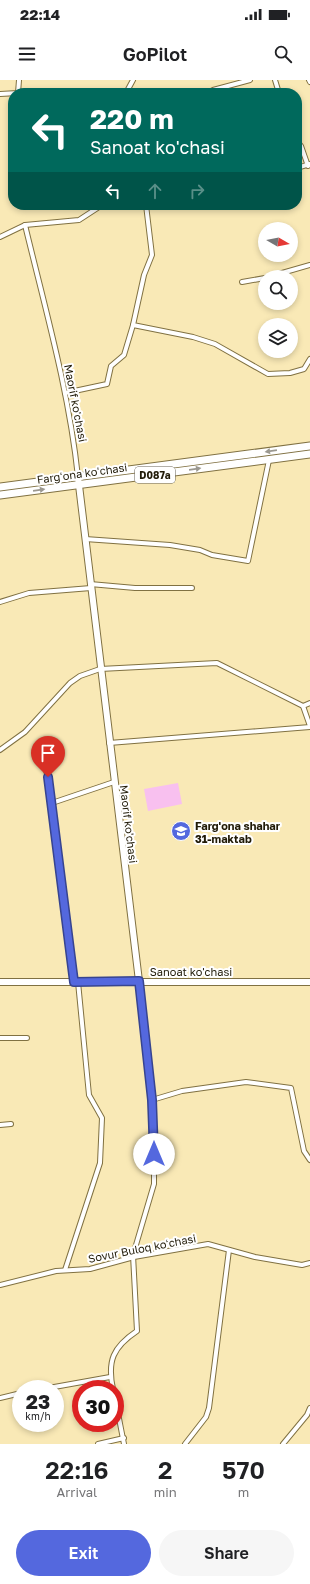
<!DOCTYPE html>
<html lang="en">
<head>
<meta charset="utf-8">
<style>
	:root { --surface:#fff; --page:#f6f6f6; --text:#202124; --muted:#757577; --accent:#5468de }
	body { margin:0; font-family:"Golos Text",sans-serif; background:var(--page); color:var(--text); height:100vh; display:flex; flex-direction:column; font-size:15px; white-space:nowrap }
	* { box-sizing:border-box; margin:0 }
	p { font-size:13px; color:var(--muted) }
	.icon { flex:none; width:22px; height:22px; fill:none; stroke:currentColor; stroke-width:2; stroke-linecap:round; stroke-linejoin:round }
	.map { position:relative; height:1364px; overflow:hidden }
	.drawer { display:flex; flex-direction:column; background:var(--surface); flex:1 }
	.drawer>* { flex:none }
	.hud { position:absolute; left:8px; top:8px; width:294px; height:122px; border-radius:16px; box-shadow:0 2px 6px #0003; background:#00695c; color:#fff; overflow:hidden }
	.needle { width:26px; rotate:99deg }
	.buttons { position:absolute; left:258px; top:142px; display:grid; gap:8px }
	.buttons a { display:grid; place-items:center; width:40px; height:40px; border-radius:50%; background:var(--surface); box-shadow:0 2px 6px #0003; font-size:20px }
	.speed { position:absolute; left:12px; top:1300px; display:flex; gap:8px; font-size:20px; font-weight:700; text-align:center }
	.speed>* { display:grid; place-content:center; width:52px; height:52px; border-radius:50%; background:var(--surface); box-shadow:0 2px 6px #0003; line-height:1 }
	.speed small { font-size:10px; font-weight:400 }
	.speed .limit { border:6px solid #d22; background:#fff; color:#111 }
	.pin { position:absolute; display:grid; place-items:center; width:34px; height:34px; color:#fff; margin:-41px -17px; border-radius:50% 50% 50% 0; rotate:-45deg; box-shadow:0 0 4px #0007 }
	.pin .icon { rotate:45deg }
	.me { position:absolute; width:44px; margin:-22px; rotate:0deg; stroke-linejoin:round; filter:drop-shadow(0 0 3px #0008) }
	.turn { display:flex; align-items:center; gap:14px; height:84px; padding:0 16px; font-size:18px }
	.turn .icon { width:52px; height:52px; stroke-width:2.5 }
	.turn b { display:block; font-size:28px; line-height:34px }
	.lanes { display:flex; align-items:center; height:38px; padding:0 16px; background:#0003; justify-content:center; gap:20px; direction:ltr }
	.lanes .off { opacity:.35 }
	.eta { display:flex; justify-content:space-evenly; align-items:center; height:68px; text-align:center }
	.eta b { font-size:24px; font-weight:600; line-height:28px }
	.action { display:flex; gap:8px; margin-top:auto; padding:8px 16px }
	.action a { flex:1; height:46px; border-radius:24px; background:var(--accent); color:#fff; font-size:16px; font-weight:600; line-height:46px; text-align:center }
	.action a+a { background:var(--page); color:var(--text) }
	.status { display:flex; justify-content:space-between; align-items:center; height:28px; padding:0 20px; background:var(--surface); direction:ltr }
	.status svg { height:11px; fill:currentColor }
	header { display:flex; justify-content:space-between; align-items:center; height:52px; padding:0 16px; background:var(--surface); font-size:18px; font-weight:600 }
	.map>svg:first-child { display:block }
	.green { fill:#f8c0ef }
	.lines { fill:none; stroke-linecap:round; stroke-linejoin:round }
	.street-casing { stroke:#807142; stroke-width:6 }
	.secondary-casing { stroke:#807142; stroke-width:8 }
	.primary-casing { stroke:#807142; stroke-width:9 }
	.street { stroke:#fff; stroke-width:4 }
	.secondary { stroke:#fff; stroke-width:6 }
	.primary { stroke:#fff; stroke-width:7 }
	.oneway { fill:#9b9890 }
	.route-casing { stroke:#374490; stroke-width:10 }
	.route { stroke:#5468de; stroke-width:7 }
	.labels { text-anchor:middle; dominant-baseline:central; stroke-width:4; stroke-linejoin:round; paint-order:stroke }
	.shield { fill:#fff; stroke:#645f52; stroke-width:1 }
	.shield-label { font-size:10px; font-weight:bold; fill:#211b08 }
	.street-label { font-size:11px; fill:#211b08; stroke:#fff }
	.poi-label { font-size:11px; font-weight:bold; fill:#211b08; stroke:#fff; text-anchor:start }
</style>
</head>
<body>
<div class="status"><b>22:14</b><svg viewBox="0 0 49 12"><path d="M0 12V9h3v3zM5 12V6h3v6zM10 12V3h3v9zM15 12V0h3v12zM26 1h20v11H26zM47 4h2v5h-2z"/></svg></div>
<header><svg class="icon" aria-label="menu" viewBox="0 0 24 24"><path d="M4 6h16M4 12h16M4 18h16"/></svg>GoPilot<svg class="icon" aria-label="search" viewBox="0 0 24 24"><circle cx="10" cy="10" r="6"/><path d="M15 15l6 6"/></svg></header>
<div class="map">
<svg width="310" height="1364" viewBox="0 0 310 1364">
	<rect width="100%" height="100%" fill="#f9e9b6"/>
	<!-- green -->
	<polygon class="green" points="178,703 182,724 148,731 144,709"/>
	<g class="lines">
		<defs>
			<g id="street">
				<polyline points="275,0 279,13"/>
				<polyline points="309,0 310,2"/>
				<polyline points="213,10 250,0"/>
				<polyline points="18,13 29,13"/>
				<polyline points="126,13 133,0"/>
				<polyline points="0,14 18,13 19,0"/>
				<polyline points="297,61 301,66 308,86"/>
				<polyline points="297,88 310,84"/>
				<polyline points="146,125 152,175 144,195 133,245 193,257 215,264 268,294 290,293 304,289 310,279"/>
				<path d="M25 145C45 228 69 311 78 397"/>
				<polyline points="0,157 25,145 79,140 102,125"/>
				<polyline points="268,197 310,185"/>
				<polyline points="242,202 265,198"/>
				<polyline points="65,313 107,304 111,286 124,275 133,245"/>
				<polyline points="85,459 170,465 200,470 212,475 248,481 269,380"/>
				<polyline points="90,504 135,508 192,508"/>
				<polyline points="0,522 29,513 91,508"/>
				<polyline points="303,626 310,623"/>
				<polyline points="109,663 310,647"/>
				<polyline points="0,670 25,652 70,603 80,596 100,589 217,583 303,626 310,646"/>
				<polyline points="43,672 52,723 74,902"/>
				<polyline points="52,723 114,702"/>
				<polyline points="0,958 27,958"/>
				<polyline points="152,1020 182,1011 246,1002 291,1008 304,1071 310,1080"/>
				<polyline points="0,1045 11,1044"/>
				<polyline points="65,1190 100,1083 102,1038 89,1015 78,902"/>
				<polyline points="0,1205 56,1191 90,1189 134,1177 208,1164 255,1177 302,1185 310,1183"/>
				<polyline points="43,1309 110,1297"/>
				<path d="M113 1309C107 1281 113 1267 137 1251L133 1175 154 1104V1059L152 1020 139 901"/>
				<polyline points="0,1318 21,1313"/>
				<polyline points="115,1318 124,1364"/>
				<polyline points="98,1364 124,1358"/>
				<polyline points="185,1364 206,1337 209,1328 229,1170"/>
				<polyline points="283,1364 307,1335 310,1328"/>
			</g>
			<g id="secondary">
				<polyline points="78,397 139,901"/>
				<polyline points="0,902 310,902"/>
			</g>
			<g id="primary">
				<polyline points="0,407 310,366"/>
				<polyline points="0,415 310,374"/>
			</g>
		</defs>
		<!-- street casing -->
		<use href="#street" class="street-casing"/>
		<!-- secondary casing -->
		<use href="#secondary" class="secondary-casing"/>
		<!-- primary casing -->
		<use href="#primary" class="primary-casing"/>
		<!-- street -->
		<use href="#street" class="street"/>
		<!-- secondary -->
		<use href="#secondary" class="secondary"/>
		<!-- primary -->
		<use href="#primary" class="primary"/>
	</g>
	<!-- one-way arrows -->
	<defs><path id="oneway-solid" d="M-6-.8H1V-3.2L6.5 0L1 3.2V.8H-6Z"/></defs>
	<g class="oneway">
		<use href="#oneway-solid" transform="translate(271 371) rotate(172)"/>
		<use href="#oneway-solid" transform="translate(195 389) rotate(-8)"/>
		<use href="#oneway-solid" transform="translate(39 410) rotate(-8)"/>
	</g>
	<g class="lines">
		<defs>
			<polyline id="route" points="48,697 74,902 139,901 152,1020 154,1074"/>
		</defs>
		<!-- route casing -->
		<use href="#route" class="route-casing"/>
		<!-- route -->
		<use href="#route" class="route"/>
	</g>
	<!-- icons -->
	<defs>
		<symbol id="school-disc" viewBox="-11 -11 22 22"><circle r="9.5" fill="#5468de" stroke="#fff"/><path d="M0-5L7-2L0 1L-7-2ZM-4 1L0 2.5L4 1V4Q0 6-4 4Z" fill="#fff"/></symbol>
	</defs>
	<g fill-rule="evenodd">
		<use href="#school-disc" x="170" y="740" width="22" height="22"/>
	</g>
	<g class="labels">
		<!-- shield labels -->
		<rect class="shield" x="135" y="387" width="40" height="16" rx="3"/>
		<g class="shield-label">
			<text x="155" y="395">D087a</text>
		</g>
		<!-- street labels -->
		<g class="street-label">
			<text transform="translate(76 323) rotate(79)">Maorif ko'chasi</text>
			<text transform="translate(82 393) rotate(-8)">Fargʻona koʻchasi</text>
			<text transform="translate(129 744) rotate(83)">Maorif ko'chasi</text>
			<text x="191" y="891">Sanoat ko'chasi</text>
			<text transform="translate(142 1168) rotate(-11)">Sovur Buloq koʻchasi</text>
		</g>
		<!-- poi labels -->
		<g class="poi-label">
			<text x="195" y="745">Farg'ona shahar<tspan x="195" dy="13">31-maktab</tspan></text>
		</g>
	</g>
</svg>
<div class="buttons">
<a><svg class="needle" viewBox="-14 -14 28 28"><path d="M0-13l5 13h-10z" fill="#e53935"/><path d="M0 13l5-13h-10z" fill="#757577"/></svg></a>
<a><svg class="icon" aria-label="search" viewBox="0 0 24 24"><circle cx="10" cy="10" r="6"/><path d="M15 15l6 6"/></svg></a>
<a><svg class="icon" aria-label="layers" viewBox="0 0 24 24"><path d="M12 4l9 5-9 5-9-5zM3 14l9 5 9-5"/></svg></a>
</div>
<div class="speed"><div>23<small>km/h</small></div><div class="limit">30</div></div>
<div class="pin" style="left:48px;top:697px;background:#d93025"><svg class="icon" aria-label="arrive" viewBox="0 0 24 24"><path d="M6 21V4h12l-3 4 3 4H6"/></svg></div>
<svg class="me" style="left:154px;top:1074px" viewBox="-20 -20 40 40"><circle r="19" fill="#fff"/><path d="M0-13L10 11 0 6-10 11z" fill="#5468de"/></svg>
<div class="hud">
<div class="turn"><svg class="icon" aria-label="left" viewBox="0 0 24 24"><path d="M17 20v-9H6M10 6l-5 5 5 5"/></svg><div><b>220 m</b>Sanoat ko'chasi</div></div>
<div class="lanes"><svg class="icon" aria-label="left" viewBox="0 0 24 24"><path d="M17 20v-9H6M10 6l-5 5 5 5"/></svg><svg class="icon off" aria-label="ahead" viewBox="0 0 24 24"><path d="M12 20V5M6 11l6-6 6 6"/></svg><svg class="icon off" aria-label="right" viewBox="0 0 24 24"><path d="M7 20v-9h11M14 6l5 5-5 5"/></svg></div>
</div>
</div>
<section class="drawer">
<div class="eta">
<div><b>22:16</b><p>Arrival</p></div>
<div><b>2</b><p>min</p></div>
<div><b>570</b><p>m</p></div>
</div>
<div class="action"><a>Exit</a><a>Share</a></div>
</section>
</body>
</html>
